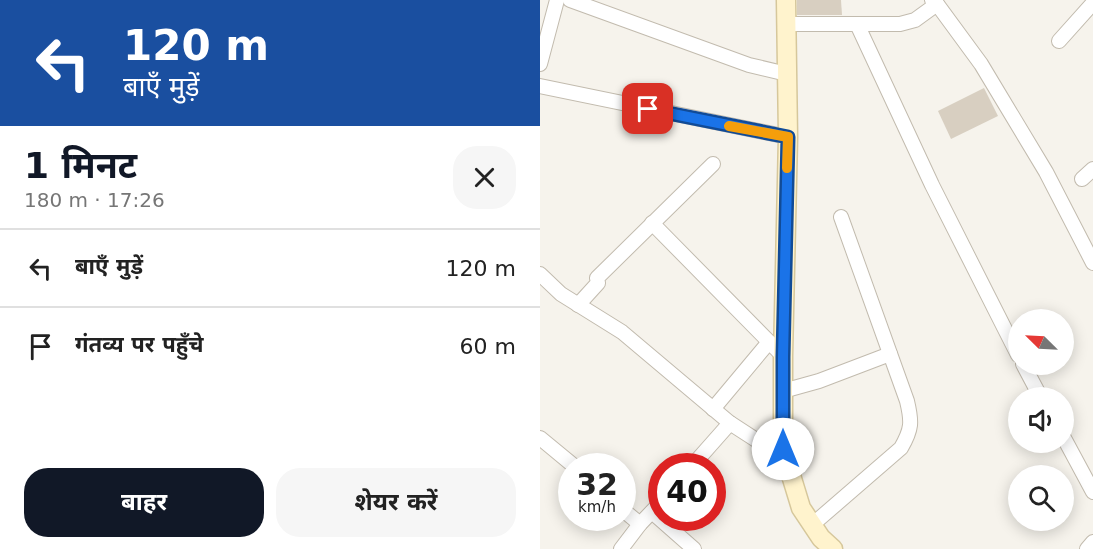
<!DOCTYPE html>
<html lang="hi">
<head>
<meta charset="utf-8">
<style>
	:root { --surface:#fff; --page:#f6f6f6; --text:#222; --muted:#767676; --line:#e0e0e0; --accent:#111827 }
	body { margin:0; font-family:"DejaVu Sans","Noto Sans Devanagari",sans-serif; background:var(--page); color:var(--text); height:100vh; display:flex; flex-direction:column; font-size:22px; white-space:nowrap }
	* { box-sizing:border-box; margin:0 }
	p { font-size:20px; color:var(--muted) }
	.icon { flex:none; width:33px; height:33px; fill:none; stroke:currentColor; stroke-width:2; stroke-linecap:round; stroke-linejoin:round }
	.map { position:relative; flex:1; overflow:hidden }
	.sheet { display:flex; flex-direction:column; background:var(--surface); width:540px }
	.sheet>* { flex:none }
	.guide { background:#1a4fa0; color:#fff; overflow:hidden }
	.needle { width:39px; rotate:294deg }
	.controls { position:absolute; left:468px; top:309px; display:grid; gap:12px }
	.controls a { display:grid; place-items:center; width:66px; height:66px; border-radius:50%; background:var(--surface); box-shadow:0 3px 15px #0003; font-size:30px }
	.speed { position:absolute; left:18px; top:453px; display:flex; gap:12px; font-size:30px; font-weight:700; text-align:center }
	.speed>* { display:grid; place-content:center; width:78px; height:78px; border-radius:50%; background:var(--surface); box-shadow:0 3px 15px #0003; line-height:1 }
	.speed small { font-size:15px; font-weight:400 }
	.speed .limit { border:9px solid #d22; background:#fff; color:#111 }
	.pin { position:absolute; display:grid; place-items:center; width:51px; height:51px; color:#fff; margin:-26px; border-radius:12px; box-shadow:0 3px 9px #0006 }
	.me { position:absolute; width:66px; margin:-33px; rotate:0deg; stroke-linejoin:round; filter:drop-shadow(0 0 4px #0008) }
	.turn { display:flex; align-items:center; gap:21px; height:126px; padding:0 24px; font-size:27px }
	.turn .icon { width:78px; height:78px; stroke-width:2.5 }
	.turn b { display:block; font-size:42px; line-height:51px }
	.round { display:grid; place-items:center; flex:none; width:63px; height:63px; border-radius:24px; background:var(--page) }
	.summary { display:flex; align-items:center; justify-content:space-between; height:102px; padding:0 24px }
	h1 { font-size:36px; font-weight:700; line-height:45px; color:var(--accent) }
	.button { display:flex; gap:12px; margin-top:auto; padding:12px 24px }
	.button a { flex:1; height:69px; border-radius:24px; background:var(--accent); color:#fff; font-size:24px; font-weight:700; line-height:69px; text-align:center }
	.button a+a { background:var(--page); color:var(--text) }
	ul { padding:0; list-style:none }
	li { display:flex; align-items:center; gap:18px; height:78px; padding:0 24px; border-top:2px solid var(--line) }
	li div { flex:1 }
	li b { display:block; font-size:22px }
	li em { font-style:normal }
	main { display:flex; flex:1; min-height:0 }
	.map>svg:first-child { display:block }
	.building { fill:#d8cfc1 }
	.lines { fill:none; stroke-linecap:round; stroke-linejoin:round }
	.street-casing { stroke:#c2bbae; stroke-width:16 }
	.secondary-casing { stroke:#d6c79b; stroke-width:21 }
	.street { stroke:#fff; stroke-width:14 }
	.secondary { stroke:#fff3cd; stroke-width:18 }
	.route-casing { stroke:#114b97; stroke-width:15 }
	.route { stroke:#1a73e8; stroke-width:10 }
	.slow { stroke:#f59e0b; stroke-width:10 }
</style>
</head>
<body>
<main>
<section class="sheet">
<div class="guide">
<div class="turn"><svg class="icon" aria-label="left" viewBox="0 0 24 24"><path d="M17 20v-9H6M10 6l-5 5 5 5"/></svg><div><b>120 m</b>बाएँ मुड़ें</div></div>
</div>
<div class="summary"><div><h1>1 मिनट</h1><p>180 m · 17:26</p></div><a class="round"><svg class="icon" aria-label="close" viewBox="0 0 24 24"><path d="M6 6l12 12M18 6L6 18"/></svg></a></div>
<ul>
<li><svg class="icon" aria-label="left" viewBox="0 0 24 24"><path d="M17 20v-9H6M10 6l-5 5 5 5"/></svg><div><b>बाएँ मुड़ें</b></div><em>120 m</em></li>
<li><svg class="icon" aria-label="arrive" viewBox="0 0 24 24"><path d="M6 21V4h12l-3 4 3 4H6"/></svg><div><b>गंतव्य पर पहुँचे</b></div><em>60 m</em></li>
</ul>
<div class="button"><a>बाहर</a><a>शेयर करें</a></div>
</section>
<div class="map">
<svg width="553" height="549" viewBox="0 0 553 549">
	<rect width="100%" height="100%" fill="#f6f3ec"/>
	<!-- building -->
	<g class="building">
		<polygon points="257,0 301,0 302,15 257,15"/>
		<polygon points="444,88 458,116 411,139 398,111"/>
	</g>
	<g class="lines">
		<defs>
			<g id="street">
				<polyline points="30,0 209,65 247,74"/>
				<polyline points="397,4 441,64 506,172 553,263"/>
				<polyline points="246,24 317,24 392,185 478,355"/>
				<polyline points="317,24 360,24 375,20 397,4 392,0"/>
				<polyline points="519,41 553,3"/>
				<polyline points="0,64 17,0"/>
				<polyline points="0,86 248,137"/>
				<polyline points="542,179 553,169"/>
				<polyline points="112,223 243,356"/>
				<polyline points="0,274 21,294 82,332 190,423 224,445 243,449"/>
				<polyline points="38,305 58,283 57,278 173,164"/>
				<polyline points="483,364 501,398"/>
				<polyline points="243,391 279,381 350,354"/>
				<polyline points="173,409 229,342"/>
				<polyline points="0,438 34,466"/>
				<polyline points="524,438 553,492"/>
				<polyline points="152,466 190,423"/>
				<polyline points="82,509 100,524"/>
				<polyline points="112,512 154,549"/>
				<path d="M272 525 361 448C372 429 372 422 367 401L301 217"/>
				<polyline points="81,549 100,524 122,501"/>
				<polyline points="547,549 553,542"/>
			</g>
			<polyline id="secondary" points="246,0 248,137 243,356 243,449 261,508 281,538 293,549"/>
		</defs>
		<!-- street casing -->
		<use href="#street" class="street-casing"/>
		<!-- secondary casing -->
		<use href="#secondary" class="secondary-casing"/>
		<!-- street -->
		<use href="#street" class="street"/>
		<!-- secondary -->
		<use href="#secondary" class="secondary"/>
	</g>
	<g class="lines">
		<defs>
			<polyline id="route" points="108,109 248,137 243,357 243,449"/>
		</defs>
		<!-- route casing -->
		<use href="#route" class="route-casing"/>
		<!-- route -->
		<use href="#route" class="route"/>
		<!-- slow -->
		<polyline class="slow" points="189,126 248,137 247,168"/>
	</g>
</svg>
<div class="controls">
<a><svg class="needle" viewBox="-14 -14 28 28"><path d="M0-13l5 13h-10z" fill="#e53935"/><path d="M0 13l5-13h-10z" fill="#767676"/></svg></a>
<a><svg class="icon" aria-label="sound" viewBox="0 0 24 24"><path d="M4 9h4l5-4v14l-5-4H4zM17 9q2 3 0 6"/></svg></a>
<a><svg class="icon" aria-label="search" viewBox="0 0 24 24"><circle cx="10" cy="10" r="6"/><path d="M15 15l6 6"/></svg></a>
</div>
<div class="speed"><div>32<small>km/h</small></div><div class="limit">40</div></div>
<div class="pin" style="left:108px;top:109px;background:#d93025"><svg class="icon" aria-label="arrive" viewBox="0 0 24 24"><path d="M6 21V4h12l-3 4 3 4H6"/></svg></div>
<svg class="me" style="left:243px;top:449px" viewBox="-20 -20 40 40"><circle r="19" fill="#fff"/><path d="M0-13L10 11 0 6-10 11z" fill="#1a73e8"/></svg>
</div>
</main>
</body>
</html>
